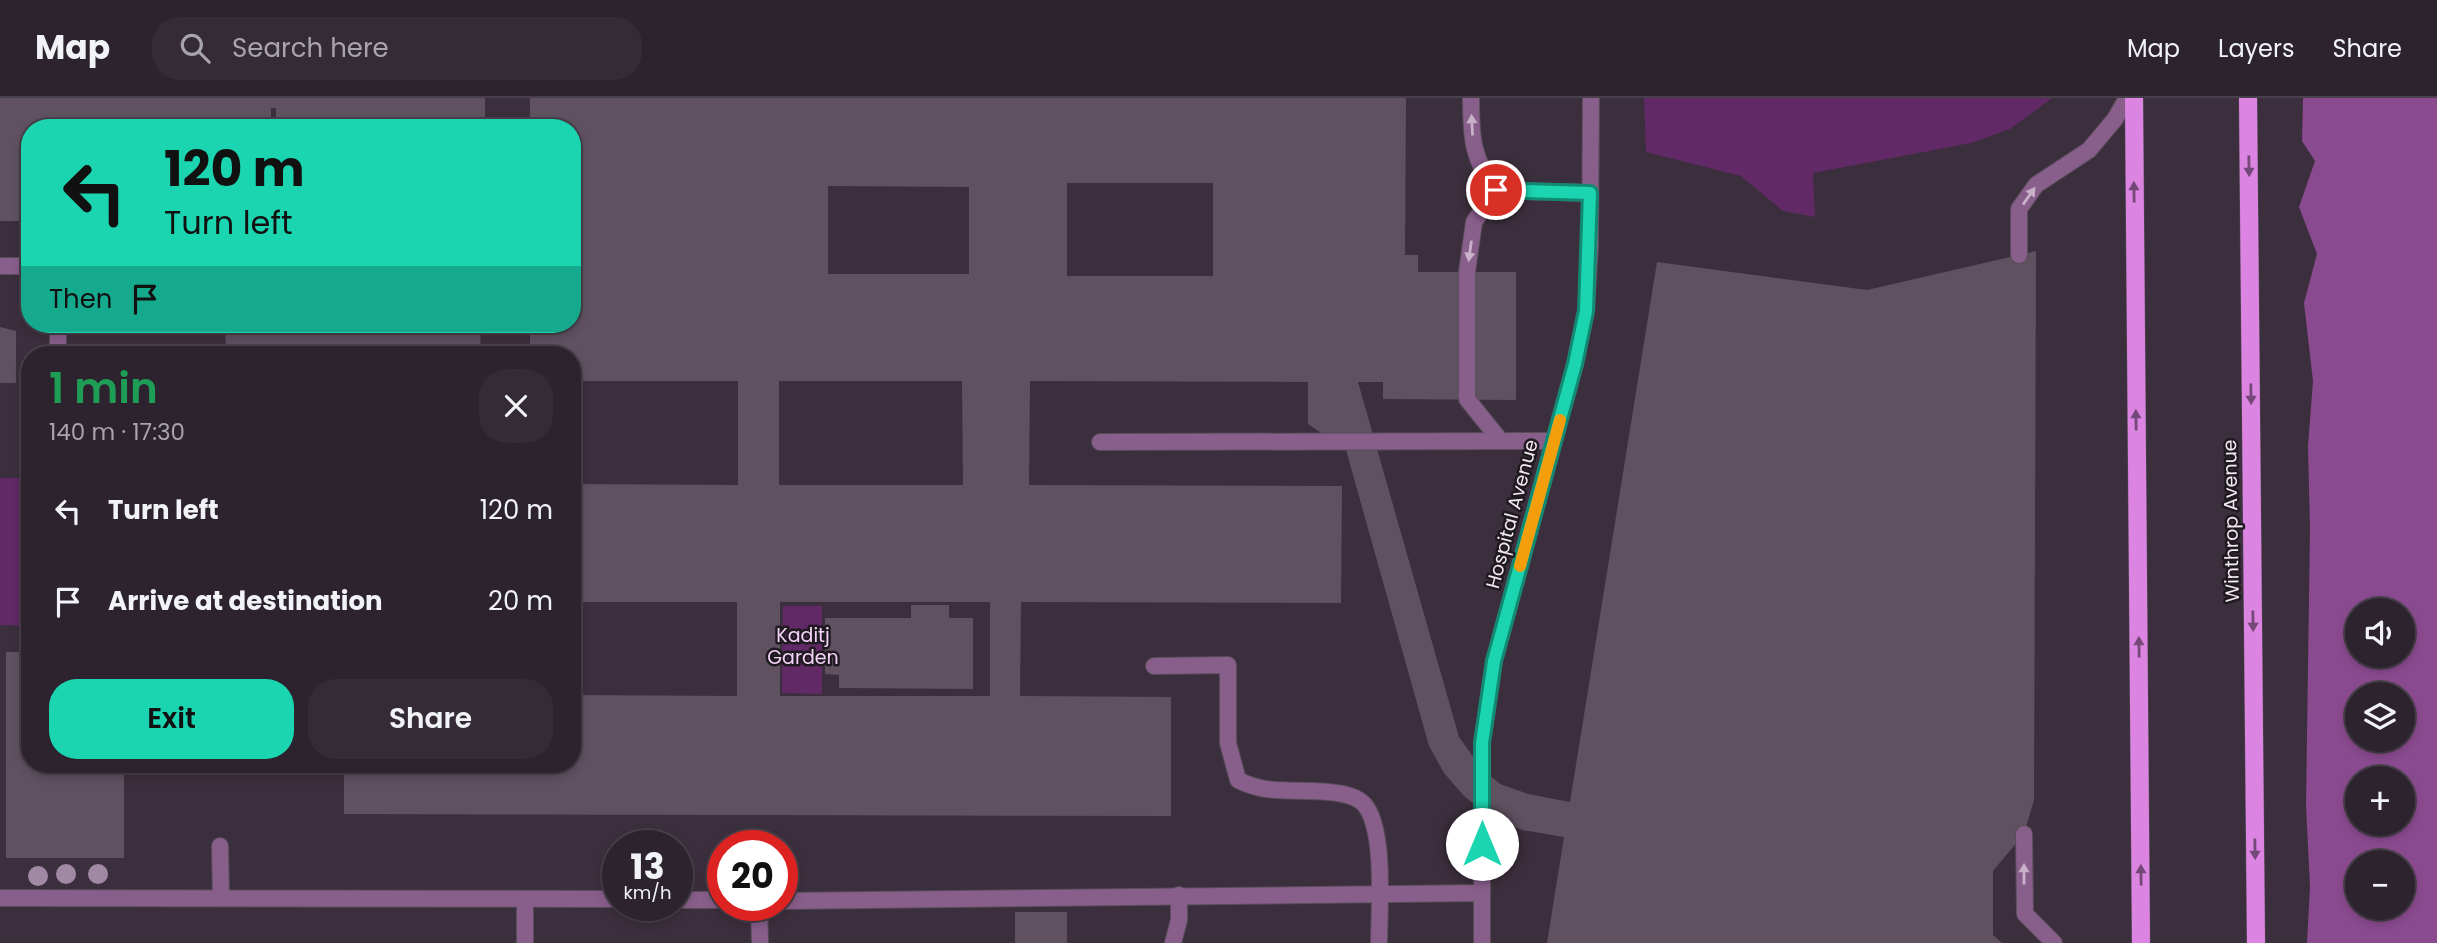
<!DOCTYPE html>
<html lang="en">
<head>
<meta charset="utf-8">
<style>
	:root { --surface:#2d232e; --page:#352b36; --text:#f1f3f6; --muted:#a7a4aa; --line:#48404a; --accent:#1bd5b1 }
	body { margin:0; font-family:Poppins,sans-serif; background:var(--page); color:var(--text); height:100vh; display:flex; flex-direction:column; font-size:26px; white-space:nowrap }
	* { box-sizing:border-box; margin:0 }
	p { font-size:23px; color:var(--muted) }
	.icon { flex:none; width:38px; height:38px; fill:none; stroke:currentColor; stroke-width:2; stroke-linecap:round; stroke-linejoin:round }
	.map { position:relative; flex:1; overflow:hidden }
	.sheet { position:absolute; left:21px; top:248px; width:560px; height:427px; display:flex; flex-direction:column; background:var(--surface); border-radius:28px; box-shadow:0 4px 10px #0003,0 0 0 2px var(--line) }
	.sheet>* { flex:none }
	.hud { position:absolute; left:21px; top:21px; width:560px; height:214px; border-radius:28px; box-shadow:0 4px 10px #0003,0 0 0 2px var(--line); background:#1bd5b1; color:#111; overflow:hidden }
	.controls { position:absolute; left:2345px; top:500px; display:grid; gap:14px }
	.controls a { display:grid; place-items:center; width:70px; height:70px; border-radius:50%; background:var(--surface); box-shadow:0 4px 10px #0003,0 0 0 2px var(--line); font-size:35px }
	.speed { position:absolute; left:602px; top:732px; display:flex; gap:14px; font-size:35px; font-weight:700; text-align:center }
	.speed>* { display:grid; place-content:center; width:91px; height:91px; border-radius:50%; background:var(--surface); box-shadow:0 4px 10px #0003,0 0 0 2px var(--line); line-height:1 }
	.speed small { font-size:18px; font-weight:400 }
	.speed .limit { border:10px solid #d22; background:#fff; color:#111 }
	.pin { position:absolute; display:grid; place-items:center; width:60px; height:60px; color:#fff; margin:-30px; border:4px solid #fff; border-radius:50%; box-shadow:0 2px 7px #0007 }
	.me { position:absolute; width:77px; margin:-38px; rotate:0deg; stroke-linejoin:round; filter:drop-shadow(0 0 5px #0008) }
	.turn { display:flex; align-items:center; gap:24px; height:147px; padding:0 28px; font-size:32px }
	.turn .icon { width:91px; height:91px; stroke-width:2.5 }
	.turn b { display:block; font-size:49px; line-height:60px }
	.then { display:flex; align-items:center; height:66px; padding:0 28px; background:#0003; gap:14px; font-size:26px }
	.round { display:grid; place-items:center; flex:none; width:74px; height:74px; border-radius:28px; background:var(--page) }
	.head { display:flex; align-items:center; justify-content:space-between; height:119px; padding:0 28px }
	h1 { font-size:42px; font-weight:600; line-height:52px; color:#1e9e55 }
	.cta { display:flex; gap:14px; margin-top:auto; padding:14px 28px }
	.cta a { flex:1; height:80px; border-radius:28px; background:var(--accent); color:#111; font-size:28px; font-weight:600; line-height:80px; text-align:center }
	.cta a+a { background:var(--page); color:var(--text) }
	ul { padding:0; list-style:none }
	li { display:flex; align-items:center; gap:21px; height:91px; padding:0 28px }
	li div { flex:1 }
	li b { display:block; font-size:26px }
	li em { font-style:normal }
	header { display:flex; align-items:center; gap:42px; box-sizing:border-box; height:98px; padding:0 35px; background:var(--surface); border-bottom:2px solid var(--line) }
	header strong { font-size:33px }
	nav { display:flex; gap:38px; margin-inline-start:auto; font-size:24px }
	.search { width:490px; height:63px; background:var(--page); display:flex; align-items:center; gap:18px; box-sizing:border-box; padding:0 24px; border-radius:28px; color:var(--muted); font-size:26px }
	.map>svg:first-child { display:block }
	.green { fill:#612966 }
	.forest { fill:#8a4a8f; fill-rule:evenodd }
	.building { fill:#5f5160; fill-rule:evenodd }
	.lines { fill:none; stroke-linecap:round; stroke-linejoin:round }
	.lane-casing { stroke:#594d5a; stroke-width:18 }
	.primary-casing { stroke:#594d5a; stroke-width:19 }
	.lane { stroke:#885e8b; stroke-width:16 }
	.primary { stroke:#db84e1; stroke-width:18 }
	.tree { fill:#a289a3 }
	.oneway { fill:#c8b1c9 }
	.oneway2 { fill:#744977 }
	.route-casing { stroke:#128a73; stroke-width:18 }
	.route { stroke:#1bd5b1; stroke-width:12 }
	.slow { stroke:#f59e0b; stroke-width:12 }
	.labels { text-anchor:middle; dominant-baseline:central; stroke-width:5; stroke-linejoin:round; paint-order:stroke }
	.street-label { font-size:19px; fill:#f2e9f2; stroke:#1f1920 }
	.park-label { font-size:19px; fill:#f5d2f7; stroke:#1f1920 }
</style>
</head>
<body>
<header>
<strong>Map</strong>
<div class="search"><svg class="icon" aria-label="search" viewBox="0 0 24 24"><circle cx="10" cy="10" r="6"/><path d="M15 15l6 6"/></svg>Search here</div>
<nav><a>Map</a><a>Layers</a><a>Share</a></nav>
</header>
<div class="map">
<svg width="2437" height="845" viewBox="0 0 2437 845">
	<rect width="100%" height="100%" fill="#3c2f3d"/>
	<!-- green -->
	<g class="green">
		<polygon points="1644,0 2052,0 2010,31 1971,45 1813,75 1815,119 1783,113 1741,78 1646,54"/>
		<polygon points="0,380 30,380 30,528 0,527"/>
		<polygon points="783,508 822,508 822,596 782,595"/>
	</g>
	<!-- forest -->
	<path class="forest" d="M2303 0H2437V845H2307L2310 789 2306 707 2310 431 2308 348 2313 283 2304 205 2317 156 2299 109 2315 63 2302 43ZM2357 513H2403V558H2357ZM2357 597H2403V642H2357ZM2357 681H2403V726H2357ZM2357 765H2403V810H2357Z"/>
	<!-- building -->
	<g class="building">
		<polygon points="0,0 485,0 485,30 276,30 276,10 271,10 271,30 30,30 30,123 0,123"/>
		<path d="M530 0H1406L1405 157H1418V174H1516V302L1383 301V284H1358L1459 639 1482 671 1500 686 1528 696 1570 704 1657 164 1867 192 2036 153 2034 702 2024 736 1993 773V837L2002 845H1547L1564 739 1522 732 1491 719 1464 698 1444 675 1429 648 1346 352 1308 326V284L1030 283 1029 387 1342 388 1341 505 1021 504 1020 598 1171 599V718L344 716V667H572V597L737 598V504H572V386L738 387V283H572V257H530V226H572V30H530ZM1067 85H1213V178H1067ZM828 88 969 89V176H828ZM779 283H962L963 387H779ZM780 504H990V598H780Z"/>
		<polygon points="225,226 480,226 481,257 226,257"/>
		<polygon points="0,229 16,233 16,285 0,285"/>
		<polygon points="911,507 949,507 949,520 973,520 973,591 839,590 839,577 825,576 825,520 911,520"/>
		<polygon points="6,554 30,554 30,667 124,667 124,760 6,760"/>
		<rect x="1015" y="814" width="52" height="31"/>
	</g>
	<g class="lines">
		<defs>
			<g id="lane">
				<path d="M1471 0C1471 38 1472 62 1496 92L1590 95"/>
				<polyline points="1496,92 1474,124 1467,174 1467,301 1500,342"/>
				<polyline points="2019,157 2019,111 2036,87 2089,52 2115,21 2127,0"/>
				<polyline points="0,168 30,168"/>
				<polyline points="58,226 58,257"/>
				<polyline points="1100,344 1554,343"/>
				<path d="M1154 568 1228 567V645L1238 682C1264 695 1284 692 1312 693 1328 694 1352 694 1364 706 1386 731 1379 812 1379 845"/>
				<polyline points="2024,736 2025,816 2054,845"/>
				<polyline points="220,748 221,800"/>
				<polyline points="0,800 618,801"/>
				<polyline points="525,801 525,845"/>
				<polyline points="677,802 723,802"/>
				<polyline points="782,803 1482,795"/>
				<polyline points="759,807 760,845"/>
				<polyline points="1173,845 1179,822 1179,797"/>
				<polyline points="1482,845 1482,645 1494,563 1575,266 1586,213 1590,149 1591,0"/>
			</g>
			<g id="primary">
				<polyline points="2134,0 2141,845"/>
				<polyline points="2248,0 2256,845"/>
			</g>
		</defs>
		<!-- lane casing -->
		<use href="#lane" class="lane-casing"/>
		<!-- primary casing -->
		<use href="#primary" class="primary-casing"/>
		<!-- lane -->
		<use href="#lane" class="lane"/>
		<!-- primary -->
		<use href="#primary" class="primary"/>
	</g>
	<!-- trees -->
	<g class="tree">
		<circle cx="66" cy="776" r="10"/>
		<circle cx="98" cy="776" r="10"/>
		<circle cx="38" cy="778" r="10"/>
	</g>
	<!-- one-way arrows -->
	<defs><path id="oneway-solid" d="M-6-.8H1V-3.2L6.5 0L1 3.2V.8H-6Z" transform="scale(1.75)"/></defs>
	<g class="oneway">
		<use href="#oneway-solid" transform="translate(1472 27) rotate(-93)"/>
		<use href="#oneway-solid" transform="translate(2029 98) rotate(-55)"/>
		<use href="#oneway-solid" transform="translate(1470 153) rotate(98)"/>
		<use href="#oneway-solid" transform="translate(2024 776) rotate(-90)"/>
	</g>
	<g class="oneway2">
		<use href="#oneway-solid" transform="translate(2249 68) rotate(89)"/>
		<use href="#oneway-solid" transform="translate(2134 94) rotate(-91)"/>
		<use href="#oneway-solid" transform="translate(2251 296) rotate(89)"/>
		<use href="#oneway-solid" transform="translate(2136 322) rotate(-91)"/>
		<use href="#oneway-solid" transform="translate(2253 523) rotate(89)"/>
		<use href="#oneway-solid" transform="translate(2139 549) rotate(-91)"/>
		<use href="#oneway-solid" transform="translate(2255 751) rotate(89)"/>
		<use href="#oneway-solid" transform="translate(2141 777) rotate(-91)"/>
	</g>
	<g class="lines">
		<defs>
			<polyline id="route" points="1482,746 1482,645 1494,563 1575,266 1586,213 1590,95 1496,92"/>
		</defs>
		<!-- route casing -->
		<use href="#route" class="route-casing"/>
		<!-- route -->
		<use href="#route" class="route"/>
		<!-- slow -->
		<polyline class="slow" points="1520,468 1560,322"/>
	</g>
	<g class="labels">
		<!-- street labels -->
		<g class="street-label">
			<text transform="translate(1512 416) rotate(-75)">Hospital Avenue</text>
			<text transform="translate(2231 423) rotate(-91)">Winthrop Avenue</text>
		</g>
		<!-- park labels -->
		<g class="park-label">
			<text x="803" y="537">Kaditj<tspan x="803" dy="22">Garden</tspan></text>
		</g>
	</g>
</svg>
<div class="controls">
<a><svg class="icon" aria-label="sound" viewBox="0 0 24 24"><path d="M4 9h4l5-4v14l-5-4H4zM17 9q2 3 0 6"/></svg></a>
<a><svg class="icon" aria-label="layers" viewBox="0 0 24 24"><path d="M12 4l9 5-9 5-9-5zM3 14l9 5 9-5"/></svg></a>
<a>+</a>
<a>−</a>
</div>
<div class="speed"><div>13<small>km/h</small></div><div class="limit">20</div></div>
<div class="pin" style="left:1496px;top:92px;background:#d93025"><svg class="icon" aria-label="arrive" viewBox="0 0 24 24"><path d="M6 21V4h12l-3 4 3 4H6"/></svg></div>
<svg class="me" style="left:1482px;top:746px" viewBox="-20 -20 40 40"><circle r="19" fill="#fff"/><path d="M0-13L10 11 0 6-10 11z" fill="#1bd5b1"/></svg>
<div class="hud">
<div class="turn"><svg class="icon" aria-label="left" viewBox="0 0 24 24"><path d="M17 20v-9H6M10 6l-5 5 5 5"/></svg><div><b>120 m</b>Turn left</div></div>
<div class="then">Then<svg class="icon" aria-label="arrive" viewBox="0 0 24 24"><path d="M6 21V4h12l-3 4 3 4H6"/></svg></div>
</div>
<section class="sheet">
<div class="head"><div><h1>1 min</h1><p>140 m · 17:30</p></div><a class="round"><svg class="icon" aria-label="close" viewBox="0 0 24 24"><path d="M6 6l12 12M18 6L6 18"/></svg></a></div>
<ul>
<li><svg class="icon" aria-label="left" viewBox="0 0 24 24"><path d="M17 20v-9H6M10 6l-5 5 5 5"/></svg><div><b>Turn left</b></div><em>120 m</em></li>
<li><svg class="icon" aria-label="arrive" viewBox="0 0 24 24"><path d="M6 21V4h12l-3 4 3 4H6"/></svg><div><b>Arrive at destination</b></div><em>20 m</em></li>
</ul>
<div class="cta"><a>Exit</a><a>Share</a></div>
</section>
</div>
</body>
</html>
